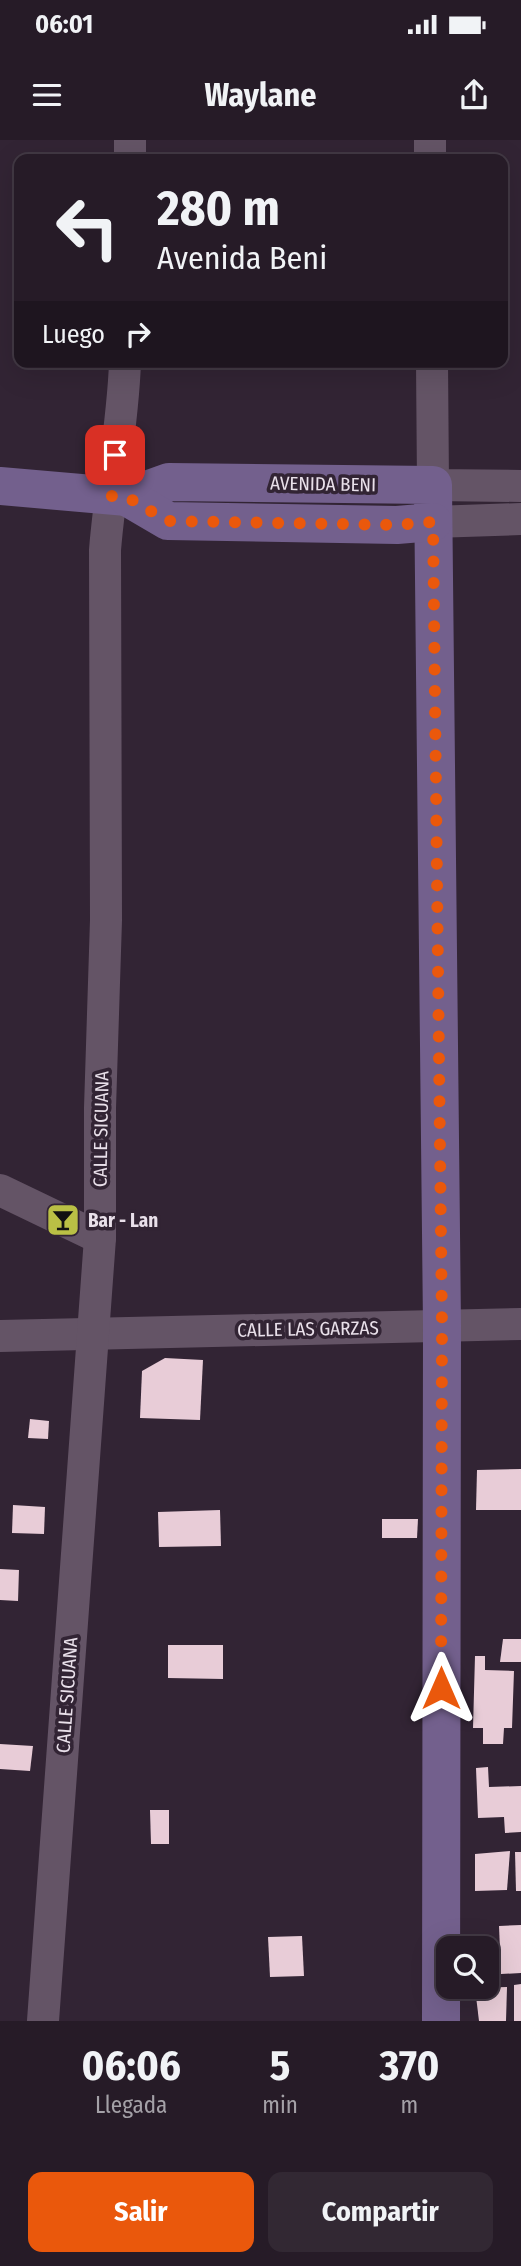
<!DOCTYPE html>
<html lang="es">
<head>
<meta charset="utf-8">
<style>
	:root { --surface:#261b27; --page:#322833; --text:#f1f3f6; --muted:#a4a1a7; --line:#423944; --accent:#ea580c }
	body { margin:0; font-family:"Fira Sans Condensed",sans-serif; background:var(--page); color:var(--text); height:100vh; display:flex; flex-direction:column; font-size:26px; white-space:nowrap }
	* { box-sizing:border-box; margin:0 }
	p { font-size:23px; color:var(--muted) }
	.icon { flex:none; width:38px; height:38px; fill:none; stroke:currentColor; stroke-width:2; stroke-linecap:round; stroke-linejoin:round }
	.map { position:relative; height:1881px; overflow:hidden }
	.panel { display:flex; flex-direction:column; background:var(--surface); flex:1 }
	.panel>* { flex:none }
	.banner { position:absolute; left:14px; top:14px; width:494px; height:214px; border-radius:14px; box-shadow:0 7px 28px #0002,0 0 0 2px var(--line); background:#261b27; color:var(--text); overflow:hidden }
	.fabs { position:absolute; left:436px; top:1796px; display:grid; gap:14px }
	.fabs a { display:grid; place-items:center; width:63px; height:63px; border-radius:14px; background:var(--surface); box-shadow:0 7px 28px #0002,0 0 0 2px var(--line); font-size:35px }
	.pin { position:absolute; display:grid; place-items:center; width:60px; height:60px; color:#fff; margin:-30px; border-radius:14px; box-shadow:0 4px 10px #0006 }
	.me { position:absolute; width:77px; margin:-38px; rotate:0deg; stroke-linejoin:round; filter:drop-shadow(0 0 5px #0008) }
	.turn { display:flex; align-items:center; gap:24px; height:147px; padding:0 28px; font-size:32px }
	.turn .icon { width:91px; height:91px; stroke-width:2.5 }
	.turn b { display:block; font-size:49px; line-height:60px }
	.then { display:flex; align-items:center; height:66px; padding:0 28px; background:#0003; gap:14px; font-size:26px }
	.eta { display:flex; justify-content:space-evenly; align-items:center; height:119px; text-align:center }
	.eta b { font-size:42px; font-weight:700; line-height:49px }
	.cta { display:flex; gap:14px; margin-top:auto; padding:14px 28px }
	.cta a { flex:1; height:80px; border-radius:14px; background:var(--accent); color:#fff; font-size:28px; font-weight:700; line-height:80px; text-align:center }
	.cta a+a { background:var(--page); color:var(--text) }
	.status { display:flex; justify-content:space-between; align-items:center; height:49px; padding:0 35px; background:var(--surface); direction:ltr }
	.status svg { height:19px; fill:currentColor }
	header { display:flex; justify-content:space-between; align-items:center; height:91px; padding:0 28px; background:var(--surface); font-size:32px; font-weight:700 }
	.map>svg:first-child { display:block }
	.building { fill:#e8ccd7 }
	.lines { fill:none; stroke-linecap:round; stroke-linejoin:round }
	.minor { stroke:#645466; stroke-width:32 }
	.secondary { stroke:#73608d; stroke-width:38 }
	.route { stroke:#ea580c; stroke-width:12; stroke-dasharray:0 21.6 }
	.labels { text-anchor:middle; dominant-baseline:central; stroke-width:7; stroke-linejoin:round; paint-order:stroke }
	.street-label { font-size:19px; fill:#e9e0ea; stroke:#322434 }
	.poi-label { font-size:19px; font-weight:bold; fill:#e9e0ea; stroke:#322434; text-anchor:start }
</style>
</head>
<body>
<div class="status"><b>06:01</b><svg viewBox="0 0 49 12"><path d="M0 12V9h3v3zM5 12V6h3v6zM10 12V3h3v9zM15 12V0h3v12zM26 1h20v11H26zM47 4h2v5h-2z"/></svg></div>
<header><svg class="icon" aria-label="menu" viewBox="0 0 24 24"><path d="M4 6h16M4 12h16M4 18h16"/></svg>Waylane<svg class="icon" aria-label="share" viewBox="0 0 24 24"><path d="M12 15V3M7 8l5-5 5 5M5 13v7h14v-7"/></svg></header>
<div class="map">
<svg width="521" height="1881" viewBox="0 0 521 1881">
	<rect width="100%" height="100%" fill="#322434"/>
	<!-- building -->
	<g class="building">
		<polygon points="165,1218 203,1220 200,1280 140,1278 142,1231"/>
		<polygon points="30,1279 49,1281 48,1299 28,1298"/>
		<polygon points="521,1329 521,1370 476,1370 477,1330"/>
		<polygon points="13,1365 45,1367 44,1394 12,1393"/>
		<polygon points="220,1370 221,1406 159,1407 158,1372"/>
		<polygon points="382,1379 418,1379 417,1398 382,1398"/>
		<polygon points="0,1429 19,1430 18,1461 0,1460"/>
		<polygon points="503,1499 521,1499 521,1522 500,1522"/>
		<polygon points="168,1505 223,1505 223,1539 168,1538"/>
		<polygon points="475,1516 485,1516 485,1530 514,1531 512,1588 504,1588 503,1604 483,1604 483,1588 473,1588"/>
		<polygon points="0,1604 33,1606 30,1631 0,1629"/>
		<polygon points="488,1627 489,1647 521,1646 521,1692 505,1693 504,1677 478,1678 476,1628"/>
		<polygon points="150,1670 169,1670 169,1704 151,1704"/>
		<polygon points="510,1711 507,1750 475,1751 475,1714"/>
		<polygon points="515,1712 521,1712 521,1751 516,1751"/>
		<polygon points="521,1785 521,1833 501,1834 499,1786"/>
		<polygon points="302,1796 304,1836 270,1837 268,1797"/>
		<polygon points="521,1844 521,1881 514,1881 514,1845"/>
		<polygon points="507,1847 506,1881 479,1881 475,1848"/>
	</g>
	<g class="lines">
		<!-- minor -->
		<g class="minor">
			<polyline points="430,0 430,19"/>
			<polyline points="130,19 130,0"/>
			<polyline points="432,222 433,345 521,346"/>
			<polyline points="433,382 521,379"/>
			<polyline points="0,1050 100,1098"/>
			<polyline points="0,1196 521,1184"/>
			<path d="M43 1881 100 1098V968L106 780 105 410C110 347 123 285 125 222"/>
		</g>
		<!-- secondary -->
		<g class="secondary">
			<polyline points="0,346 127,357 169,342 433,345 442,1186 441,1881"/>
			<polyline points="127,357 168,381 397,385 433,382"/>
		</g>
	</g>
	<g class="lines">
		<!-- route -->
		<polyline class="route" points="115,315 110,356 127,357 168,381 397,385 433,382 442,1186 441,1548"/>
	</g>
	<!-- icons -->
	<defs>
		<symbol id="bar-square" viewBox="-11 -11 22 22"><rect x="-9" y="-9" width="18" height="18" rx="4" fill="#bac045" stroke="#322434"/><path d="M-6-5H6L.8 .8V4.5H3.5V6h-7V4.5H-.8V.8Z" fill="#111"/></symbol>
	</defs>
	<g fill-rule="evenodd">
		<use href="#bar-square" x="44" y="1061" width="38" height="38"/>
	</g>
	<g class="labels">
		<!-- street labels -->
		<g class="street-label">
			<text transform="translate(323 344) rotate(1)">AVENIDA BENI</text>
			<text transform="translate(101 989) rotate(-89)">CALLE SICUANA</text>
			<text transform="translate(308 1189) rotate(-1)">CALLE LAS GARZAS</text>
			<text transform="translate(67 1555) rotate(-86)">CALLE SICUANA</text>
		</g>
		<!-- poi labels -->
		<g class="poi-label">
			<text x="88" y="1080">Bar - Lan</text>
		</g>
	</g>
</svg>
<div class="fabs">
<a><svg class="icon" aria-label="search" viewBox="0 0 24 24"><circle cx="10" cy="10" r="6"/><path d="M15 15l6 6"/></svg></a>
</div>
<div class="pin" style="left:115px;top:315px;background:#d93025"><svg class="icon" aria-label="arrive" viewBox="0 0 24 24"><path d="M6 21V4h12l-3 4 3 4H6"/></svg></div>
<svg class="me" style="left:441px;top:1548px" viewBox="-20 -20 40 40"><path d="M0-17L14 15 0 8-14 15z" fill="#ea580c" stroke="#fff" stroke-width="4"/></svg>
<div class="banner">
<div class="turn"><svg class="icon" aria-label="left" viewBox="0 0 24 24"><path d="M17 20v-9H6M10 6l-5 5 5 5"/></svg><div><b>280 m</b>Avenida Beni</div></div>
<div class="then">Luego<svg class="icon" aria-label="right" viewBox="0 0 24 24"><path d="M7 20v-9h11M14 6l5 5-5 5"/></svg></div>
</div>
</div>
<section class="panel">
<div class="eta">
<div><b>06:06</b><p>Llegada</p></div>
<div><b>5</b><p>min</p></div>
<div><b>370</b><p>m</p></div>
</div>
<div class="cta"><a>Salir</a><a>Compartir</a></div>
</section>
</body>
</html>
